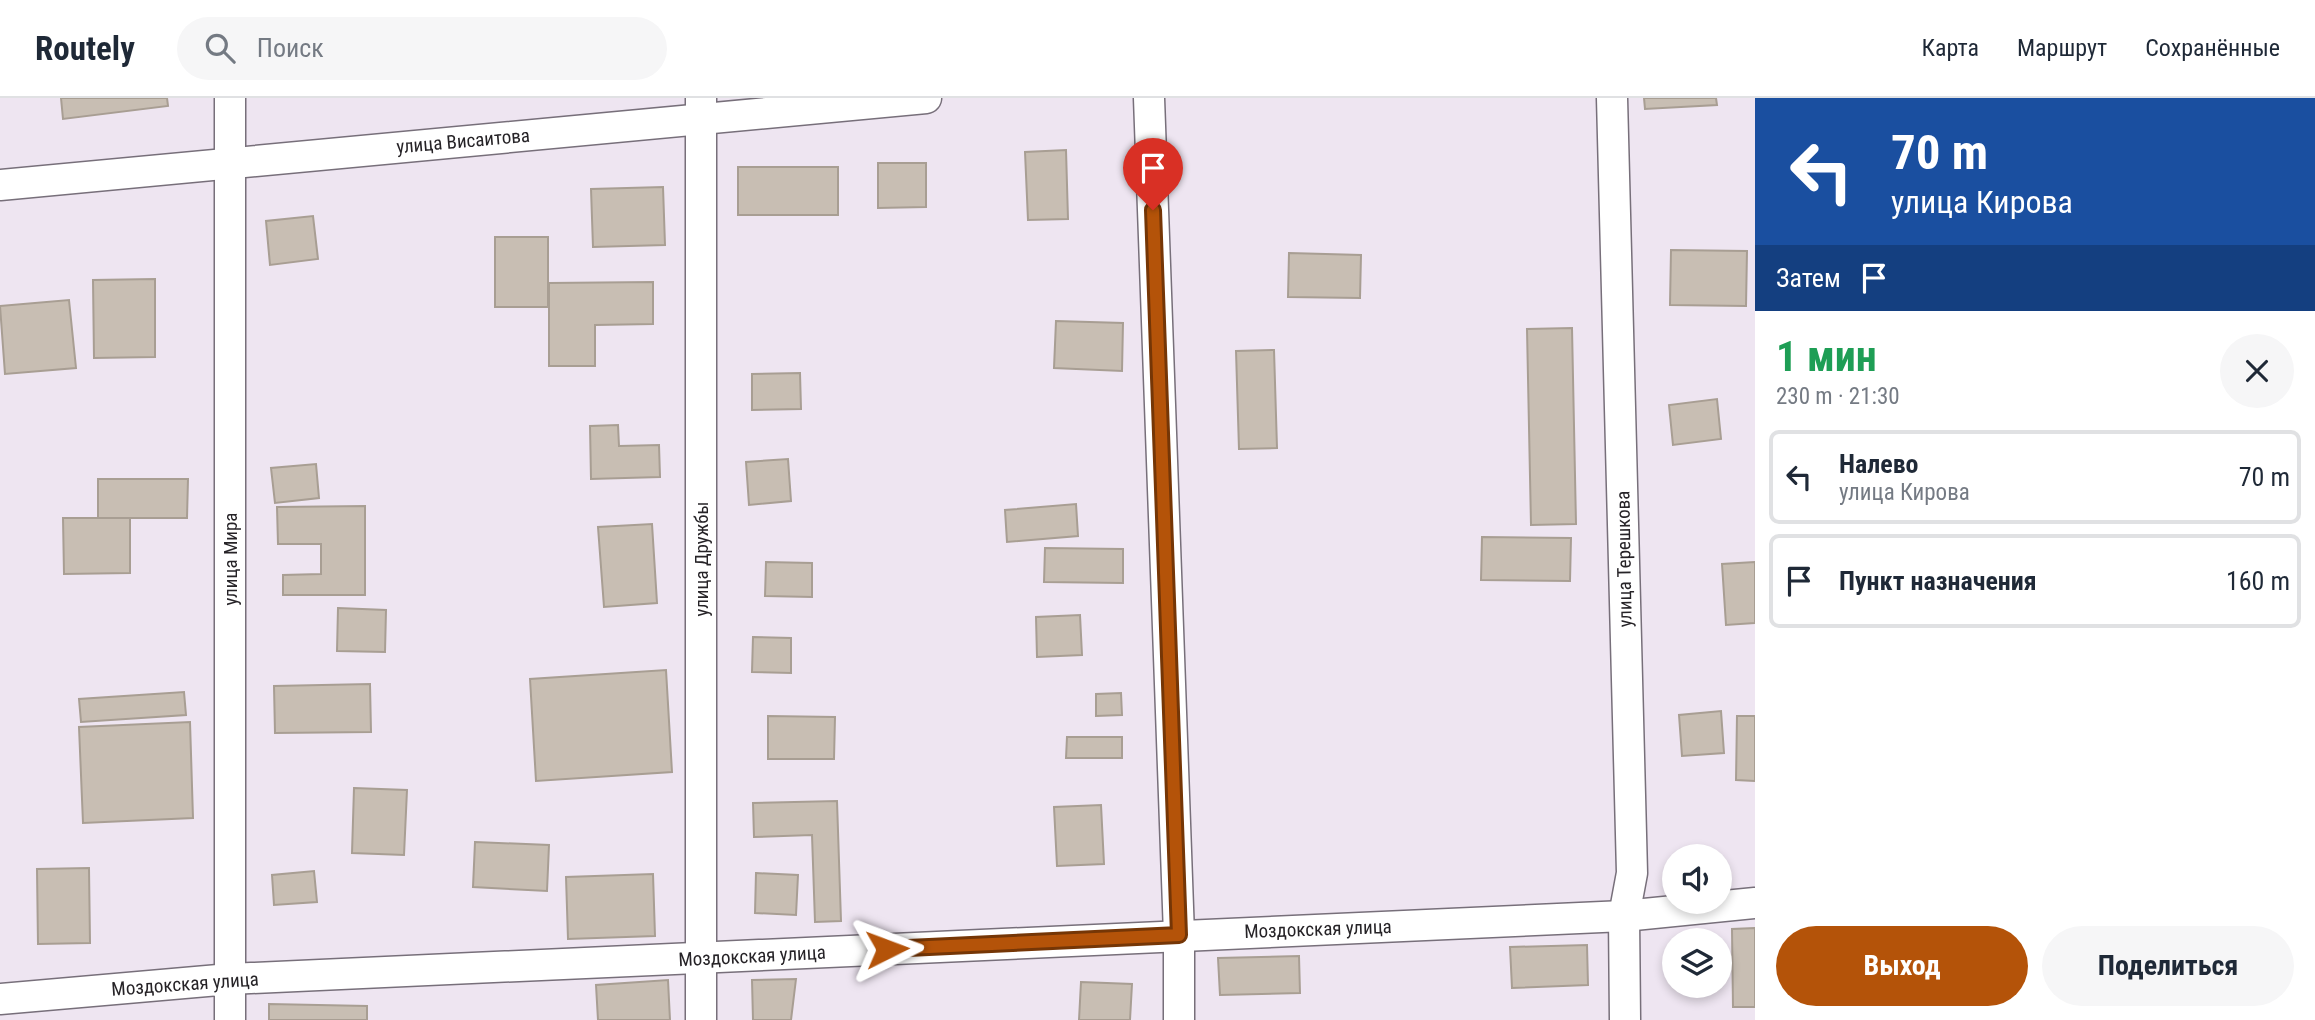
<!DOCTYPE html>
<html lang="ru">
<head>
<meta charset="utf-8">
<style>
	:root { --surface:#fff; --page:#f6f6f7; --text:#1f2937; --muted:#747a83; --line:#e0e1e3; --accent:#b45309 }
	body { margin:0; font-family:"Roboto Condensed",sans-serif; background:var(--page); color:var(--text); height:100vh; display:flex; flex-direction:column; font-size:26px; white-space:nowrap }
	* { box-sizing:border-box; margin:0 }
	p { font-size:23px; color:var(--muted) }
	.icon { flex:none; width:38px; height:38px; fill:none; stroke:currentColor; stroke-width:2; stroke-linecap:round; stroke-linejoin:round }
	.map { position:relative; flex:1; overflow:hidden }
	.sheet { display:flex; flex-direction:column; background:var(--surface); width:560px }
	.sheet>* { flex:none }
	.top-card { background:#1a4fa0; color:#fff; overflow:hidden }
	.controls { position:absolute; left:1662px; top:746px; display:grid; gap:14px }
	.controls a { display:grid; place-items:center; width:70px; height:70px; border-radius:50%; background:var(--surface); box-shadow:0 4px 10px #0003; font-size:35px }
	.pin { position:absolute; display:grid; place-items:center; width:60px; height:60px; color:#fff; margin:-72px -30px; border-radius:50% 50% 50% 0; rotate:-45deg; box-shadow:0 0 7px #0007 }
	.pin .icon { rotate:45deg }
	.me { position:absolute; width:77px; margin:-38px; rotate:87deg; stroke-linejoin:round; filter:drop-shadow(0 0 5px #0008) }
	.turn { display:flex; align-items:center; gap:24px; height:147px; padding:0 21px; font-size:32px }
	.turn .icon { width:91px; height:91px; stroke-width:2.5 }
	.turn b { display:block; font-size:49px; line-height:60px }
	.then { display:flex; align-items:center; height:66px; padding:0 21px; background:#0003; gap:14px; font-size:26px }
	.round { display:grid; place-items:center; flex:none; width:74px; height:74px; border-radius:37px; background:var(--page) }
	.headline { display:flex; align-items:center; justify-content:space-between; height:119px; padding:0 21px }
	h1 { font-size:42px; font-weight:700; line-height:52px; color:#1e9e55 }
	.cta { display:flex; gap:14px; margin-top:auto; padding:14px 21px }
	.cta a { flex:1; height:80px; border-radius:42px; background:var(--accent); color:#fff; font-size:28px; font-weight:700; line-height:80px; text-align:center }
	.cta a+a { background:var(--page); color:var(--text) }
	ul { padding:0; list-style:none }
	li { display:flex; align-items:center; gap:21px; height:94px; margin:0 14px 10px; padding:0 7px; border:4px solid var(--line); border-radius:10px }
	li div { flex:1 }
	li b { display:block; font-size:26px }
	li em { font-style:normal }
	header { display:flex; align-items:center; gap:42px; box-sizing:border-box; height:98px; padding:0 35px; background:var(--surface); border-bottom:2px solid var(--line) }
	header strong { font-size:33px }
	nav { display:flex; gap:38px; margin-inline-start:auto; font-size:24px }
	.search { width:490px; height:63px; background:var(--page); display:flex; align-items:center; gap:18px; box-sizing:border-box; padding:0 24px; border-radius:38px; color:var(--muted); font-size:26px }
	main { display:flex; flex:1; min-height:0 }
	.map>svg:first-child { display:block }
	.building { fill:#c8beb3; stroke:#a89e93; stroke-width:2 }
	.lines { fill:none; stroke-linecap:round; stroke-linejoin:round }
	.minor-casing { stroke:#776f7a; stroke-width:33 }
	.minor { stroke:#fff; stroke-width:30 }
	.route-casing { stroke:#753606; stroke-width:18 }
	.route { stroke:#b45309; stroke-width:12 }
	.labels { text-anchor:middle; dominant-baseline:central; stroke-width:6; stroke-linejoin:round; paint-order:stroke }
	.street-label { font-size:19px; fill:#262327; stroke:#fff }
</style>
</head>
<body>
<header>
<strong>Routely</strong>
<div class="search"><svg class="icon" aria-label="search" viewBox="0 0 24 24"><circle cx="10" cy="10" r="6"/><path d="M15 15l6 6"/></svg>Поиск</div>
<nav><a>Карта</a><a>Маршрут</a><a>Сохранённые</a></nav>
</header>
<main>
<div class="map">
<svg width="1755" height="922" viewBox="0 0 1755 922">
	<rect width="100%" height="100%" fill="#eee5f1"/>
	<!-- building -->
	<g class="building">
		<polygon points="61,0 167,0 168,8 63,21"/>
		<polygon points="1644,0 1716,0 1717,7 1645,11"/>
		<polygon points="1066,52 1068,121 1028,122 1025,54"/>
		<polygon points="878,65 926,65 926,109 878,110"/>
		<rect x="738" y="69" width="100" height="48"/>
		<polygon points="663,89 665,147 593,149 591,91"/>
		<polygon points="313,118 318,161 270,167 266,123"/>
		<rect x="495" y="139" width="53" height="70"/>
		<polygon points="1671,152 1747,153 1746,208 1670,207"/>
		<polygon points="1289,155 1361,157 1360,200 1288,199"/>
		<polygon points="155,181 155,259 94,260 93,182"/>
		<polygon points="653,184 653,226 595,227 595,268 549,268 549,185"/>
		<polygon points="69,202 76,270 5,276 0,208"/>
		<polygon points="1056,223 1123,225 1122,273 1054,270"/>
		<polygon points="1572,230 1576,426 1531,427 1527,231"/>
		<polygon points="1274,252 1277,350 1239,351 1236,253"/>
		<polygon points="800,275 801,311 752,312 752,276"/>
		<polygon points="1717,301 1721,341 1673,347 1669,307"/>
		<polygon points="618,327 619,348 659,347 660,379 591,381 590,328"/>
		<polygon points="788,361 791,403 749,407 746,364"/>
		<polygon points="316,366 319,400 275,405 271,370"/>
		<polygon points="98,381 188,381 187,420 98,420"/>
		<polygon points="1076,406 1078,438 1007,444 1005,412"/>
		<polygon points="365,408 365,497 283,497 283,477 321,476 321,446 278,446 277,409"/>
		<polygon points="63,420 130,420 130,475 64,476"/>
		<polygon points="652,426 657,505 604,509 598,429"/>
		<polygon points="1482,439 1571,440 1570,483 1481,482"/>
		<polygon points="1045,450 1123,451 1123,485 1044,484"/>
		<polygon points="766,464 812,465 812,499 765,498"/>
		<polygon points="1755,464 1755,525 1726,527 1722,466"/>
		<polygon points="338,510 386,512 385,554 337,553"/>
		<polygon points="1080,517 1082,557 1037,559 1036,519"/>
		<polygon points="753,539 791,540 791,575 752,574"/>
		<polygon points="666,572 672,674 536,683 530,581"/>
		<polygon points="370,586 371,634 275,635 274,588"/>
		<polygon points="184,594 186,617 81,624 79,601"/>
		<polygon points="1121,595 1122,617 1096,618 1096,596"/>
		<polygon points="1721,613 1724,655 1682,658 1679,617"/>
		<polygon points="768,618 835,619 834,661 768,661"/>
		<polygon points="1737,618 1755,618 1755,683 1736,682"/>
		<polygon points="190,624 193,720 83,725 79,629"/>
		<polygon points="1067,639 1122,639 1122,660 1066,660"/>
		<polygon points="354,690 407,692 404,757 352,755"/>
		<polygon points="837,703 841,823 815,824 812,737 754,739 753,705"/>
		<polygon points="1101,707 1104,766 1057,768 1054,709"/>
		<polygon points="475,744 549,747 547,793 473,789"/>
		<polygon points="89,770 90,845 38,846 37,771"/>
		<polygon points="314,773 317,804 274,807 272,777"/>
		<polygon points="756,775 798,777 796,817 755,815"/>
		<polygon points="653,776 655,838 568,841 566,779"/>
		<polygon points="1755,830 1755,909 1733,909 1732,831"/>
		<polygon points="1587,847 1588,887 1512,890 1510,849"/>
		<polygon points="1299,858 1300,895 1220,897 1218,860"/>
		<polygon points="796,881 791,922 753,922 752,882"/>
		<polygon points="668,882 670,922 598,922 596,887"/>
		<polygon points="1081,884 1132,886 1130,922 1079,922"/>
		<polygon points="269,906 367,908 367,922 269,922"/>
	</g>
	<g class="lines">
		<defs>
			<g id="minor">
				<polyline points="701,0 701,922"/>
				<polyline points="1149,0 1179,837 1179,922"/>
				<polyline points="1612,0 1632,775 1624,818 1625,922"/>
				<polyline points="0,87 926,0"/>
				<polyline points="0,901 230,881 1624,818 1755,805"/>
				<polyline points="230,922 230,0"/>
			</g>
		</defs>
		<!-- minor casing -->
		<use href="#minor" class="minor-casing"/>
		<!-- minor -->
		<use href="#minor" class="minor"/>
	</g>
	<g class="lines">
		<defs>
			<polyline id="route" points="887,851 1179,837 1153,112"/>
		</defs>
		<!-- route casing -->
		<use href="#route" class="route-casing"/>
		<!-- route -->
		<use href="#route" class="route"/>
	</g>
	<g class="labels">
		<!-- street labels -->
		<g class="street-label">
			<text transform="translate(463 43) rotate(-5)">улица Висаитова</text>
			<text transform="translate(230 461) rotate(-90)">улица Мира</text>
			<text transform="translate(701 461) rotate(-90)">улица Дружбы</text>
			<text transform="translate(1624 461) rotate(-91)">улица Терешкова</text>
			<text transform="translate(1318 831) rotate(-2)">Моздокская улица</text>
			<text transform="translate(752 858) rotate(-3)">Моздокская улица</text>
			<text transform="translate(185 886) rotate(-4)">Моздокская улица</text>
		</g>
	</g>
</svg>
<div class="controls">
<a><svg class="icon" aria-label="sound" viewBox="0 0 24 24"><path d="M4 9h4l5-4v14l-5-4H4zM17 9q2 3 0 6"/></svg></a>
<a><svg class="icon" aria-label="layers" viewBox="0 0 24 24"><path d="M12 4l9 5-9 5-9-5zM3 14l9 5 9-5"/></svg></a>
</div>
<div class="pin" style="left:1153px;top:112px;background:#d93025"><svg class="icon" aria-label="arrive" viewBox="0 0 24 24"><path d="M6 21V4h12l-3 4 3 4H6"/></svg></div>
<svg class="me" style="left:887px;top:851px" viewBox="-20 -20 40 40"><path d="M0-17L14 15 0 8-14 15z" fill="#b45309" stroke="#fff" stroke-width="4"/></svg>
</div>
<section class="sheet">
<div class="top-card">
<div class="turn"><svg class="icon" aria-label="left" viewBox="0 0 24 24"><path d="M17 20v-9H6M10 6l-5 5 5 5"/></svg><div><b>70 m</b>улица Кирова</div></div>
<div class="then">Затем<svg class="icon" aria-label="arrive" viewBox="0 0 24 24"><path d="M6 21V4h12l-3 4 3 4H6"/></svg></div>
</div>
<div class="headline"><div><h1>1 мин</h1><p>230 m · 21:30</p></div><a class="round"><svg class="icon" aria-label="close" viewBox="0 0 24 24"><path d="M6 6l12 12M18 6L6 18"/></svg></a></div>
<ul>
<li><svg class="icon" aria-label="left" viewBox="0 0 24 24"><path d="M17 20v-9H6M10 6l-5 5 5 5"/></svg><div><b>Налево</b><p>улица Кирова</p></div><em>70 m</em></li>
<li><svg class="icon" aria-label="arrive" viewBox="0 0 24 24"><path d="M6 21V4h12l-3 4 3 4H6"/></svg><div><b>Пункт назначения</b></div><em>160 m</em></li>
</ul>
<div class="cta"><a>Выход</a><a>Поделиться</a></div>
</section>
</main>
</body>
</html>
